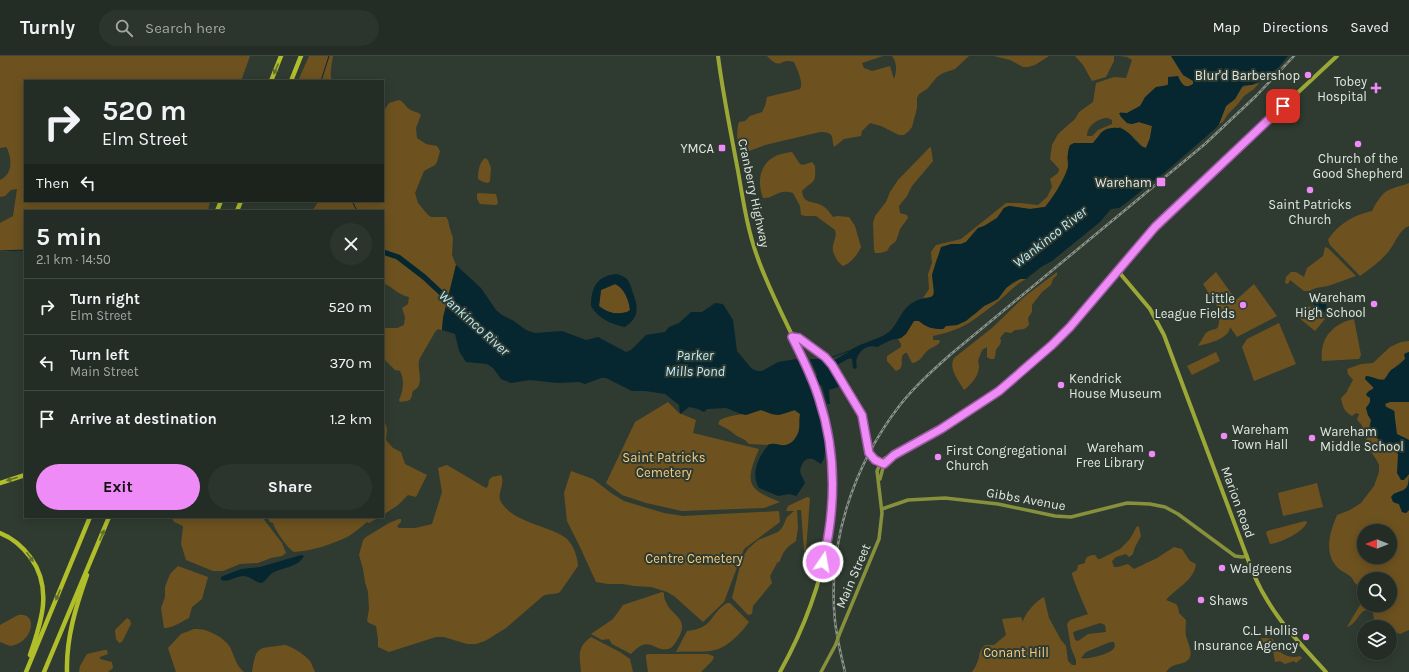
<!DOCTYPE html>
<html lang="en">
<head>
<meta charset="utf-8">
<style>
	:root { --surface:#232c25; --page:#2b342d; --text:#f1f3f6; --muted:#a3a7a7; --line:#404842; --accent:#ef8bf7 }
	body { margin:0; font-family:Karla,sans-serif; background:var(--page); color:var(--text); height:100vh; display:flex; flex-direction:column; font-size:15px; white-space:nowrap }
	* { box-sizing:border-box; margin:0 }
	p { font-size:13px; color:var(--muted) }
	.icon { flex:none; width:22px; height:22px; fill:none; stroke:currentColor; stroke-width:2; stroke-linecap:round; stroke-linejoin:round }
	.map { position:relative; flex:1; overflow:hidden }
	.details { position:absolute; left:24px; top:154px; width:360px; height:308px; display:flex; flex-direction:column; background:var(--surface); border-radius:0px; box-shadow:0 2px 10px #0003,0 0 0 1px var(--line) }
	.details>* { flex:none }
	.top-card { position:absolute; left:24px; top:24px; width:360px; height:122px; border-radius:0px; box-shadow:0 2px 10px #0003,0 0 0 1px var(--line); background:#232c25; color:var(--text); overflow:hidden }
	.needle { width:26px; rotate:270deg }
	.buttons { position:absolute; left:1357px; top:468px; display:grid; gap:8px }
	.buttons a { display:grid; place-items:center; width:40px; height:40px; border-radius:50%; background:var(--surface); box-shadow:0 2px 10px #0003,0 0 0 1px var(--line); font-size:20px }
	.pin { position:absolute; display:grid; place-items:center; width:34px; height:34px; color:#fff; margin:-17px; border-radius:8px; box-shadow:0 2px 6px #0006 }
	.me { position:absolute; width:44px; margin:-22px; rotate:12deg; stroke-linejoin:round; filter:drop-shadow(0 0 3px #0008) }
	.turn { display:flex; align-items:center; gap:14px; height:84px; padding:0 12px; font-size:18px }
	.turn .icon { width:52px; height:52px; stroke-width:2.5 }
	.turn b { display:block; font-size:28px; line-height:34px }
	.then { display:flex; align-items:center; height:38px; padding:0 12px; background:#0003; gap:8px; font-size:15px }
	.round { display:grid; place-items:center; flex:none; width:42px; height:42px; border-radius:21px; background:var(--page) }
	.overview { display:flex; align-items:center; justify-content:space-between; height:68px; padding:0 12px }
	h1 { font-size:24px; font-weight:700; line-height:30px }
	.primary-button { display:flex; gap:8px; margin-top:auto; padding:8px 12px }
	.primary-button a { flex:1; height:46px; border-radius:24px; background:var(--accent); color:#111; font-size:16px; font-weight:700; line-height:46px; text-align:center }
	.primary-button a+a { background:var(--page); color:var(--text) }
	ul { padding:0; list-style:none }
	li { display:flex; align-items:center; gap:12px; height:56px; padding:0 12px; border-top:1px solid var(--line) }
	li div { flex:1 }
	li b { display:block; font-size:15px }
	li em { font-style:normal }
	header { display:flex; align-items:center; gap:24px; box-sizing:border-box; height:56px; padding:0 20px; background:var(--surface); border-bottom:1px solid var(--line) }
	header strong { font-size:19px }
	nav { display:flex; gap:22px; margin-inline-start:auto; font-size:14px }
	.search { width:280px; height:36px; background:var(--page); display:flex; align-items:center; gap:10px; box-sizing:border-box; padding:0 14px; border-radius:22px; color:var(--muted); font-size:15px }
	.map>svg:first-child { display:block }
	.green { fill:#6d521f; fill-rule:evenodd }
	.water { fill:#062730; fill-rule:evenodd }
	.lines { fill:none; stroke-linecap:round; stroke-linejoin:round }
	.stream { stroke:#062730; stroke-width:1 }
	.river { stroke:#062730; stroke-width:5.5 }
	.secondary { stroke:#87903b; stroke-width:3.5 }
	.primary { stroke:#9ca835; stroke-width:4 }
	.motorway { stroke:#b0be29; stroke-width:4.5 }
	.rail-casing { stroke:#8a938b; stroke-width:2.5 }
	.rail { stroke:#2f3b31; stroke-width:1; stroke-dasharray:3; stroke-linecap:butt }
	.secondary-bridge { stroke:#87903b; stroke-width:3.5 }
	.oneway { fill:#636f2e }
	.route-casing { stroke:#9b5aa1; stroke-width:10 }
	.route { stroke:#ef8bf7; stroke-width:7 }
	.poi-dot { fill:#ef8bf7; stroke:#2f3b31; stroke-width:1.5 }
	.labels { text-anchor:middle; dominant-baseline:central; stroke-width:4; stroke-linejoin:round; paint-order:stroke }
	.poi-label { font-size:13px; fill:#e1e8e2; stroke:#2f3b31; text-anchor:end }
	.street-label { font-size:13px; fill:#e1e8e2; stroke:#2f3b31 }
	.park-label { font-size:13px; fill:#f7cc81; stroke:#2f3b31 }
	.water-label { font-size:14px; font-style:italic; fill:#bdedfc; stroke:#2f3b31 }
</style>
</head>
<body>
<header>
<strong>Turnly</strong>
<div class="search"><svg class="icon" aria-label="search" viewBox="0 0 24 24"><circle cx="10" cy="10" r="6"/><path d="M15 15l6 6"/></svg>Search here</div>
<nav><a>Map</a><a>Directions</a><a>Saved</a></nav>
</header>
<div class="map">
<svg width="1409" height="616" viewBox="0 0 1409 616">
	<rect width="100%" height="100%" fill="#2f3b31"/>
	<!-- green -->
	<g class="green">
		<path d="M0 0H250L241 25H25V145H210L208 155H25V194L0 196V167L13 160 17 133 11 134 5 140 0 141V124C13 118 12 104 7 92L6 91 0 92Z"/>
		<path d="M309 0H333C332 8 329 17 332 25H298Z"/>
		<path d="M767 0H883L862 7 864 12 872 15 890 10 894 23C897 15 897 6 892 0H969L955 13 943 17 937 21 927 33 919 38 917 42V52L912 71 909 75 904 79H899L881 70 870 67 862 75 861 80 844 83 834 91C831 81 835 76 820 76L765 89 741 98C737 90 736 74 739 66L745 65 750 60 762 56 765 50 767 41 800 33C804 27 797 13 794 6 779 1 782 16 767 0Z"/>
		<polygon points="994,0 1049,0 1035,9 1028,11 1023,11 1010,4"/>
		<polygon points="1075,0 1114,0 1114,5 1106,21 1092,25 1083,9"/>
		<path d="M1119 0H1181L1193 25V28C1185 34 1181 27 1178 20L1140 50 1127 57 1120 56 1127 67 1132 68 1139 66 1152 70 1150 82 1146 92 1143 91 1129 77 1120 71 1097 82 1093 87H1074L1067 101 1068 111 1064 121 1057 135 1045 151 1030 153 1009 150 1004 152 997 162 984 170 978 172 966 186 961 188H951L937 202 932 219 934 238 931 241 923 242 929 233 928 218 932 207 931 196 936 189 940 188 961 183 1006 147H1020L1038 149 1047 141 1052 131 1050 123 1058 117 1059 113 1050 103 1052 89 1058 78 1075 63 1079 56 1093 46 1096 27 1114 21 1126 22 1132 4 1127 1ZM1105 62H1108L1112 64V68L1098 74 1092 80H1087C1087 70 1096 64 1105 62Z"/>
		<polygon points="1259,27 1254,33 1244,40 1237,49 1228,58 1223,66 1219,68 1226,50 1235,43 1242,31"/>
		<path d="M399 44C404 46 405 50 409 53 413 56 417 55 421 59L416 72 417 82 426 88 437 90 440 95 437 106 435 109 424 115 415 137 418 147 428 159 431 161H446L448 164 450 173 453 182 452 199 456 209 443 262 442 274 438 273 435 276 420 302C416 311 423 321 418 331 417 332 415 334 413 335 411 339 413 338 411 342 409 346 404 345 400 346L399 344C403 336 405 324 400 315L395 314 383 302V272H397L404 269 405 261 402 252 408 248 409 241C398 239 393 231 383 227V155H312L319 145H383V56L389 47Z"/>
		<polygon points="930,91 931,92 933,105 912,130 907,140 899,150 900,157 907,159 908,162 900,173 896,185 890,190 887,195 880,197 875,197 874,194 873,167 875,160 886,146 890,136 898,124"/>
		<path d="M792 96 800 108 803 109 812 106 815 110C816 129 814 123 802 135 803 148 813 145 821 149 826 151 830 157 833 161L837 160 849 161 855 170 861 191C858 198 851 207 843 210 838 207 831 196 833 190 834 184 837 180 835 174L816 160H805L801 159 800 150 793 137C778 132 774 143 763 142 754 117 765 98 792 96Z"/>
		<path d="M485 102 488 104 491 112 490 125 488 127 483 126 478 123C478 115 479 107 485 102Z"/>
		<path d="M1409 127V170C1400 173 1395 187 1389 195 1381 205 1371 212 1360 220L1330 189 1328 184 1329 182C1340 167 1354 159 1372 155 1376 147 1382 136 1391 133 1397 130 1403 130 1409 127Z"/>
		<polygon points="478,137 496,138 498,147 496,149 480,148 477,143 477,138"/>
		<polygon points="1325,191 1328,192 1356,220 1328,230 1316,232 1309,235 1304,235 1290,224 1288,228 1285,227 1286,221 1291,216 1296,216 1304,221 1307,212 1323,200"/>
		<path d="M1057 216V219L1053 223 1051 229 1042 236 1032 249V256L1028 262 1029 269 1027 271 1024 273 1015 274 1011 277 1005 276 1000 282 1001 284C1001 289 998 290 996 294 995 298 996 299 994 303H990L987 301V291L982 294 978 305C982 316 973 327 964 334 959 325 948 313 954 302L992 272 1024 241Z"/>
		<path d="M1216 216 1236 244 1254 228 1277 260 1237 281 1230 271C1229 283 1209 287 1198 290 1200 286 1203 282 1205 278 1213 269 1220 280 1219 259L1222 258 1203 228Z"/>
		<path d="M1020 223H1026C1014 229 1006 240 995 248 972 265 963 274 933 280V284H939L940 286C936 291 931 291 927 295 921 301 920 306 912 307L907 297H905L902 300C901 308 904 312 896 315L887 305V300L901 291V288L898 283 901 282 914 265H919C926 271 933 273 943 273L946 270 957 269 975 258 984 250 994 245 1001 239 1006 232Z"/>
		<path d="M615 228C624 232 629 244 630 254L627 256C616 259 608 257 599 250L601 234Z"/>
		<polygon points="1309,250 1325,263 1315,275 1299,262"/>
		<path d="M1354 263 1361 299 1359 303 1322 305C1319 283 1333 267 1354 263Z"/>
		<polygon points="1279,267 1296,308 1254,325 1242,291 1247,283"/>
		<path d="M1409 285V296L1406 297 1405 303 1389 316 1385 323 1379 324 1366 320 1365 323 1373 331V333L1369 335 1371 344 1366 352 1368 359 1371 364 1369 371 1382 385 1398 398V412L1406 422 1409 418 1408 431 1404 435 1393 438 1395 447 1399 448 1402 456 1406 457 1409 454V574L1400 578 1390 574V571L1379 570 1374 563 1373 557C1360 547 1359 568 1347 571L1364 542V549H1390V523H1364V533C1361 530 1359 530 1356 528 1354 527 1353 523 1351 521 1347 517 1342 516 1338 512 1323 497 1330 476 1337 459L1350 454 1361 447 1374 430 1379 416V409L1376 403 1368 391 1366 386 1367 379 1361 368 1357 364 1359 358 1356 357 1352 360C1344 355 1343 352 1341 342L1347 336 1348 333 1353 324 1348 318 1347 313 1361 308 1373 307 1390 291 1401 286ZM1364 475H1390V501H1364Z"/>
		<polygon points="1216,296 1220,305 1192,319 1187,310"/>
		<path d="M668 346 679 357 696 364 693 377 759 393C745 426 746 433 780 446L764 452 682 455 646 447 622 439 606 427 635 366Z"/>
		<path d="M1390 346H1409V384L1396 378C1396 370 1393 362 1395 356L1393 354 1385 350 1386 347Z"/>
		<path d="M758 354C763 354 766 356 771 358 778 360 787 357 794 354L800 358V373L794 384 791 387 783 390 771 388 768 389 749 388 745 384 737 380 729 374 718 368 720 364C732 358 745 359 758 354Z"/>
		<polygon points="383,360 387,373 386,384 393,392 401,396 405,408 427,419 416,441 408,439 398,449 383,459"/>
		<path d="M447 409 486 432 488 430 489 424 492 421 501 419C506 428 496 437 501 446 514 467 548 469 566 482 574 490 577 499 578 510L560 536C555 539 549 537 543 540L506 572 485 585 476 588H467L444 581H436L389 596 378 591V583L376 570 369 567 367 565 369 553 368 536 365 526 363 513 359 499 363 484 366 481 389 467 399 463H401V466L397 470 399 472H415L432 468 442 436 438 412Z"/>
		<polygon points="571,415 593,423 611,437 624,445 664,457 683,460 779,455 780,466 744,493 724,546 703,566 674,540 667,536 651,531 634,530 623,528 608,528 596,526 580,491 567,465 564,437"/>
		<polygon points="1317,427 1323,451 1283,460 1278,437"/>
		<path d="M807 441 810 442 806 495H804L801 454H797L798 472 796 485C787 491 783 495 780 505L777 507 770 520 772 527 753 550 752 558 748 559 732 542 742 502 748 493 758 484 778 476 782 472 787 461 794 455H786L788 450Z"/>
		<polygon points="171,461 262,461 282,487 286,497 282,500 271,502 258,507 240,508 223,515 213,515 186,504 181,488 183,470 174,466"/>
		<path d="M267 461H380L369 467 367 466C361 471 355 476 349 480 333 488 312 495 294 496 288 493 275 474 273 467L270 466Z"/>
		<path d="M1305 465 1307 466C1304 476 1280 487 1270 488L1266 477 1267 475Z"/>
		<path d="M1137 470 1139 471 1141 480 1135 491 1133 498 1129 501 1126 498 1116 501 1112 505 1114 511H1118L1128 508 1134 513 1157 502 1174 491 1182 493 1190 505 1196 508C1194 525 1176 532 1166 544L1176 548 1178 551 1179 557 1186 564C1186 569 1185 575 1186 580 1188 588 1196 601 1185 606 1176 610 1173 607 1166 616H972C974 613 976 610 977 607 981 599 977 597 985 589H994L1006 579 1002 563 1021 561 1023 566C1024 558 1037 544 1044 541L1049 562 1061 584 1066 590 1068 605 1072 609H1076V604L1071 592 1067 568 1070 564 1088 558C1085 551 1072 522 1072 517L1077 514 1078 509 1085 507C1085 501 1089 499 1095 499L1098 503H1100L1120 493 1130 483ZM1100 567 1105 569 1106 576 1088 578 1078 585 1075 584 1073 576ZM1110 586H1114C1115 589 1115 590 1114 592 1111 598 1086 604 1081 602L1086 596Z"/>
		<path d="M178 510 208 521 202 543 192 551 189 562C181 566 173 572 164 572L161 552 165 541V531L170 518Z"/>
		<path d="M662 536 664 537C664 540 664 543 666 546 671 559 688 562 680 579 677 584 675 588 671 592 654 599 651 576 631 598L612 588 609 583 602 584 591 578 613 563 623 549Z"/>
		<path d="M727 547H730L749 566C745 572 740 577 735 582 715 601 701 594 676 596L687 575C715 572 708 559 727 547Z"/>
		<path d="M18 559C40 556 32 588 10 590L0 586V569Z"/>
		<polygon points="127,562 130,564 131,568 122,586 119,587 116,583 115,574"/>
		<path d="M194 573C206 572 223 580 230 591 234 599 236 610 244 616H176L168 592 181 578Z"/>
		<path d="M591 581 620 596 630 603 633 616H581C580 600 576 592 591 581Z"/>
		<path d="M1261 582H1266L1273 583C1274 586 1275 588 1276 590 1279 599 1292 603 1300 600L1302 602 1296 607 1294 605 1285 608 1280 605 1275 606 1273 594 1270 591 1261 585Z"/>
		<path d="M284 589C290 589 305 599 309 604 312 607 313 612 315 616H252C256 588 259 593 284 589Z"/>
		<polygon points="104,594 107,594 108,598 100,601 100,603 112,606 113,612 108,616 79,616 80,610 87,598"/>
		<polygon points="648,598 708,598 713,600 714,601 712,605 701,616 648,616 646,602 646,599"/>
	</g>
	<!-- water -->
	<g class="water">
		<path d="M1171 0H1288L1279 11 1264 23 1252 29H1244L1242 31 1235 43 1226 50 1219 68 1216 72 1163 118 1152 126 1130 144 1119 152 1111 153 1100 166 1052 205 1041 211 1026 223H1020L1012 227 1006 232 998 243 984 250 966 265 957 269 946 270 943 273C933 273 927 272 919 265H914L906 278 901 282 891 284 877 291C866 287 853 299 857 311L855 313 853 312 852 303 846 302 850 298 849 295C860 287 874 285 886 278 896 272 899 259 907 251 911 247 916 244 921 243 925 242 929 242 933 240L934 235 932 219 941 191 951 188H961L966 186 978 172 984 170 997 162 1004 152 1009 150 1030 153 1045 151C1051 145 1068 118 1068 110 1069 101 1066 99 1070 89L1074 87H1093C1097 83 1099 78 1103 75 1106 73 1109 72 1112 72 1130 69 1134 89 1146 92L1150 82 1152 70 1139 66 1132 68 1127 67 1121 61 1119 57H1127L1140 50 1145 41 1156 31 1168 29V21L1178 20C1181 27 1184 34 1193 28V25L1183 19Z"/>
		<path d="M456 209 481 232 496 254 502 259 514 265 526 274 535 277 562 275 586 284 598 281 626 296 631 294 646 279 665 276 669 271 679 267 691 256H702L715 247 723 248 733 264 737 295 752 313 758 315H762L778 306 796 303C803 307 804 317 806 324L809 326 815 324 817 319 810 303H824L827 306 841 330 829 334 830 348H827L822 330 816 327 811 329C810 337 815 344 817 350 822 362 830 398 821 408 815 405 812 399 804 405 797 416 801 417 805 427L797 439 796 440 789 438 778 440 759 432C751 418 757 404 766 392 768 390 768 388 771 388 779 386 784 394 794 384 802 375 798 367 800 358L795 354 779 359 772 358 761 354 746 359 741 358 726 352 707 353 704 356 698 353 689 351 680 358 679 349 665 338 645 335H632L606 322H601L585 328 579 326 557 327 530 324 511 327 501 323 493 312 487 308 466 306 459 295 455 278 442 274 443 262Z"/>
		<path d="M617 218C620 219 623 220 626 222 630 226 631 231 633 237 638 251 640 261 625 271 613 269 597 262 591 250 591 232 597 219 617 218ZM615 228C624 232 629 244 630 254L627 256C616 259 608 257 599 250L601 234Z"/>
		<path d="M1314 236C1320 239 1328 248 1328 256H1324L1313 248 1311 240Z"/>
		<path d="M1409 296V346H1390L1385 348 1386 351 1394 355 1397 378 1409 384V418L1404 424H1401L1397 417 1398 398C1390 389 1376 385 1370 374L1371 364 1368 359 1366 352 1370 347V342L1367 340 1366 338 1369 335 1373 333V331L1365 323 1366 320C1372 320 1377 324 1384 324L1391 314 1399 309 1405 303 1404 298Z"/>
		<path d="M1409 422V454L1406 457 1402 456 1399 448 1393 446 1391 441C1398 432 1408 439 1409 422Z"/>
		<path d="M301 499 304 500C298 512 281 511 271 518 268 521 266 524 262 527 254 526 250 520 243 520 236 520 229 527 221 524V521L223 520 241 513 260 511Z"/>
	</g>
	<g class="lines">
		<!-- stream -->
		<g class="stream">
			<polyline points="321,25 329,0"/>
			<polyline points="352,145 357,155"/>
			<polyline points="0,195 25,194"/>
			<polyline points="830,302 849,295"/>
		</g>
		<!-- river -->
		<g class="river">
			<polyline points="383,196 398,201 424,221 453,248"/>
			<polyline points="835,307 856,295"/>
		</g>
		<!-- secondary -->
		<g class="secondary">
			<polyline points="792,281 799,282 825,301 832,309 862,359 869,397 875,404 884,408"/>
			<polyline points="870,397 880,403 880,405"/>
			<polyline points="880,423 884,408 894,399"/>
			<polyline points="882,453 908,444 945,442 998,448 1055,460 1071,461 1127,447 1150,448 1165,451 1178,458 1235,500 1242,501 1247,500"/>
			<polyline points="839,579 879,483 882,457 877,415 881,406 885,402 913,389 943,372 999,335 1059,282 1118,215"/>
			<polyline points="821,616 836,588"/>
		</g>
		<!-- primary -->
		<g class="primary">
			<path d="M718 0C723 39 731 77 738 115 743 143 747 172 757 200 774 249 803 294 819 342 850 434 826 533 780 616"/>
			<path d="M1326 616C1295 582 1272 560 1253 517L1164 279 1150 253 1118 215 1155 171 1170 156 1337 0"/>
		</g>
		<!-- motorway -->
		<g class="motorway">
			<polyline points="271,25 281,0"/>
			<polyline points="291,25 301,0"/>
			<polyline points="217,155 221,145"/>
			<polyline points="237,155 241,145"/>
			<polyline points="0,427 25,419"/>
			<path d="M0 477C13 482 23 491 31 502 53 533 41 567 30 599"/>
			<polyline points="26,616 90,461"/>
			<polyline points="44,616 109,461"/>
			<path d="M67 616C66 582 76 550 87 519"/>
		</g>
		<defs>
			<path id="rail" d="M845 616C841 599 837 583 835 565 827 488 853 410 900 349 915 330 933 314 951 298L1205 88 1256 40 1294 0"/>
		</defs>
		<!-- rail casing -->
		<use href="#rail" class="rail-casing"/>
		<!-- rail -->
		<use href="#rail" class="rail"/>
		<!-- secondary-bridge -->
		<polyline class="secondary-bridge" points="836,588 839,579"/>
	</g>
	<!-- one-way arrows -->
	<defs><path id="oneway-solid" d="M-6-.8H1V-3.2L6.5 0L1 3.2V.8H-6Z"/></defs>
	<g class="oneway">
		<use href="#oneway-solid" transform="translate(276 13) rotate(113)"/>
		<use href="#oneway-solid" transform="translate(12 423) rotate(162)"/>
		<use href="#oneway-solid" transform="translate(102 479) rotate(-67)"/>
		<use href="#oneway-solid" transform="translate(30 501) rotate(54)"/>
		<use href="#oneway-solid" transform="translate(58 539) rotate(113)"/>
	</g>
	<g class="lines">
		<defs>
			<path id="route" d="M823 506C836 451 837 397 819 343 813 322 802 301 792 281L799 282 825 301 832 309 862 359 869 397 875 404 884 408 894 399 941 373 999 335 1052 289 1070 271 1155 171 1283 50"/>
		</defs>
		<!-- route casing -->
		<use href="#route" class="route-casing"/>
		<!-- route -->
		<use href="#route" class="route"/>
	</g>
	<!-- markers -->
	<g class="poi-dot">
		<circle cx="1308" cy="19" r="4"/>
		<path d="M1374 26h4v4h4v4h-4v4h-4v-4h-4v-4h4z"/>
		<circle cx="1358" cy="88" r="4"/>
		<rect x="718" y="88" width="8" height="8" rx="2"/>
		<rect x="1156" y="121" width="10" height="10" rx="2"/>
		<circle cx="1310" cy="134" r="4"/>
		<circle cx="1374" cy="248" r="4"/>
		<circle cx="1243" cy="249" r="4"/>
		<circle cx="1061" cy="329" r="4"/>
		<circle cx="1224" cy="380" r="4"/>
		<circle cx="1312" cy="382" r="4"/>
		<circle cx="1152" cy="398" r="4"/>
		<circle cx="938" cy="401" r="4"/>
		<circle cx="1222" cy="512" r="4"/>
		<circle cx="1201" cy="544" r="4"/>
		<circle cx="1306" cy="581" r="4"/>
	</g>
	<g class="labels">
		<!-- poi labels -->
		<g class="poi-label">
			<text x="1300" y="19">Blur'd Barbershop</text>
			<text x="1367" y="25">Tobey<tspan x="1367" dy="15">Hospital</tspan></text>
			<text x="714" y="92">YMCA</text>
			<text x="1358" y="102" text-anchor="middle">Church of the<tspan x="1358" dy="15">Good Shepherd</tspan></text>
			<text x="1152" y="126">Wareham</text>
			<text x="1310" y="148" text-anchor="middle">Saint Patricks<tspan x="1310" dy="15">Church</tspan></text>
			<text x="1366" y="241">Wareham<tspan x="1366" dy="15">High School</tspan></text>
			<text x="1235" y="242">Little<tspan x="1235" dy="15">League Fields</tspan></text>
			<text x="1069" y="322" text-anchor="start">Kendrick<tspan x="1069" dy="15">House Museum</tspan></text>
			<text x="1232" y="373" text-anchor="start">Wareham<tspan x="1232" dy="15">Town Hall</tspan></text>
			<text x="1320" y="375" text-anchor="start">Wareham<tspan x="1320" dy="15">Middle School</tspan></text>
			<text x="1144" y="391">Wareham<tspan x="1144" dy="15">Free Library</tspan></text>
			<text x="946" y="394" text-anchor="start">First Congregational<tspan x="946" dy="15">Church</tspan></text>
			<text x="1230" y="512" text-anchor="start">Walgreens</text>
			<text x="1209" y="544" text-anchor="start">Shaws</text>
			<text x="1298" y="574">C.L. Hollis<tspan x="1298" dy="15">Insurance Agency</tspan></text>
		</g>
		<!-- street labels -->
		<g class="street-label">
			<text transform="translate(754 137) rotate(78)">Cranberry Highway</text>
			<text transform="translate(1026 443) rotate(10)">Gibbs Avenue</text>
			<text transform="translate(1238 446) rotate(70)">Marion Road</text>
			<text transform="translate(853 520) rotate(-67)">Main Street</text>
		</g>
		<!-- park labels -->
		<g class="park-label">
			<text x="664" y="401">Saint Patricks<tspan x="664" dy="15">Cemetery</tspan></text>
			<text x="694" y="502">Centre Cemetery</text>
			<text x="1016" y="596">Conant Hill</text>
		</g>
		<!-- water labels -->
		<g class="water-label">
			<text transform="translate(1050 181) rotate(-38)">Wankinco River</text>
			<text transform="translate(474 267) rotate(42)">Wankinco River</text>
			<text x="695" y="299">Parker<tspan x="695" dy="16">Mills Pond</tspan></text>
		</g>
	</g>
</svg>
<div class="buttons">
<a><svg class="needle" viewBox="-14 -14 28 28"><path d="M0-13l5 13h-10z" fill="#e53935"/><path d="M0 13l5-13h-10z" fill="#a3a7a7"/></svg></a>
<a><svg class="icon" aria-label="search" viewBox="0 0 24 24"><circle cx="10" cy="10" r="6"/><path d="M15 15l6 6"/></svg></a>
<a><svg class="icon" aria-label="layers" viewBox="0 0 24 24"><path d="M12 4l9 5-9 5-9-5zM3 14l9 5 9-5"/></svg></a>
</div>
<div class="pin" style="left:1283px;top:50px;background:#d93025"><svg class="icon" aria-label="arrive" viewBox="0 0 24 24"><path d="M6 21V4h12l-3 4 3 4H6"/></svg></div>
<svg class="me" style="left:823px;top:506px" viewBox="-20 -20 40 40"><circle r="17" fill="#ef8bf7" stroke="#fff" stroke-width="3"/><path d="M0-11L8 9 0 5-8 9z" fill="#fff"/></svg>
<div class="top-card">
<div class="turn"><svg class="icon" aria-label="right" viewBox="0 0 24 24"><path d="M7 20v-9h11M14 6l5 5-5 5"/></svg><div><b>520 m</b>Elm Street</div></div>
<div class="then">Then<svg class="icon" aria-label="left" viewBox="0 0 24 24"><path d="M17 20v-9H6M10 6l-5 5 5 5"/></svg></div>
</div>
<section class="details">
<div class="overview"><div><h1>5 min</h1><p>2.1 km · 14:50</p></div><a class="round"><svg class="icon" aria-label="close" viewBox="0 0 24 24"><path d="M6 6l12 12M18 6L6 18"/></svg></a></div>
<ul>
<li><svg class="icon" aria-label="right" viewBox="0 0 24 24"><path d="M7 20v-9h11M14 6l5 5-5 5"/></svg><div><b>Turn right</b><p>Elm Street</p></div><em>520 m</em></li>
<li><svg class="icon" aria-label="left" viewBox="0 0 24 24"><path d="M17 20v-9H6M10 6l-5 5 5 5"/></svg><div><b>Turn left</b><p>Main Street</p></div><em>370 m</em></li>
<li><svg class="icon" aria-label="arrive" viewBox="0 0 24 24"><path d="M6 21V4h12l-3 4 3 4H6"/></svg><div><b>Arrive at destination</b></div><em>1.2 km</em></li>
</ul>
<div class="primary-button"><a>Exit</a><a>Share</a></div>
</section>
</div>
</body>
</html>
